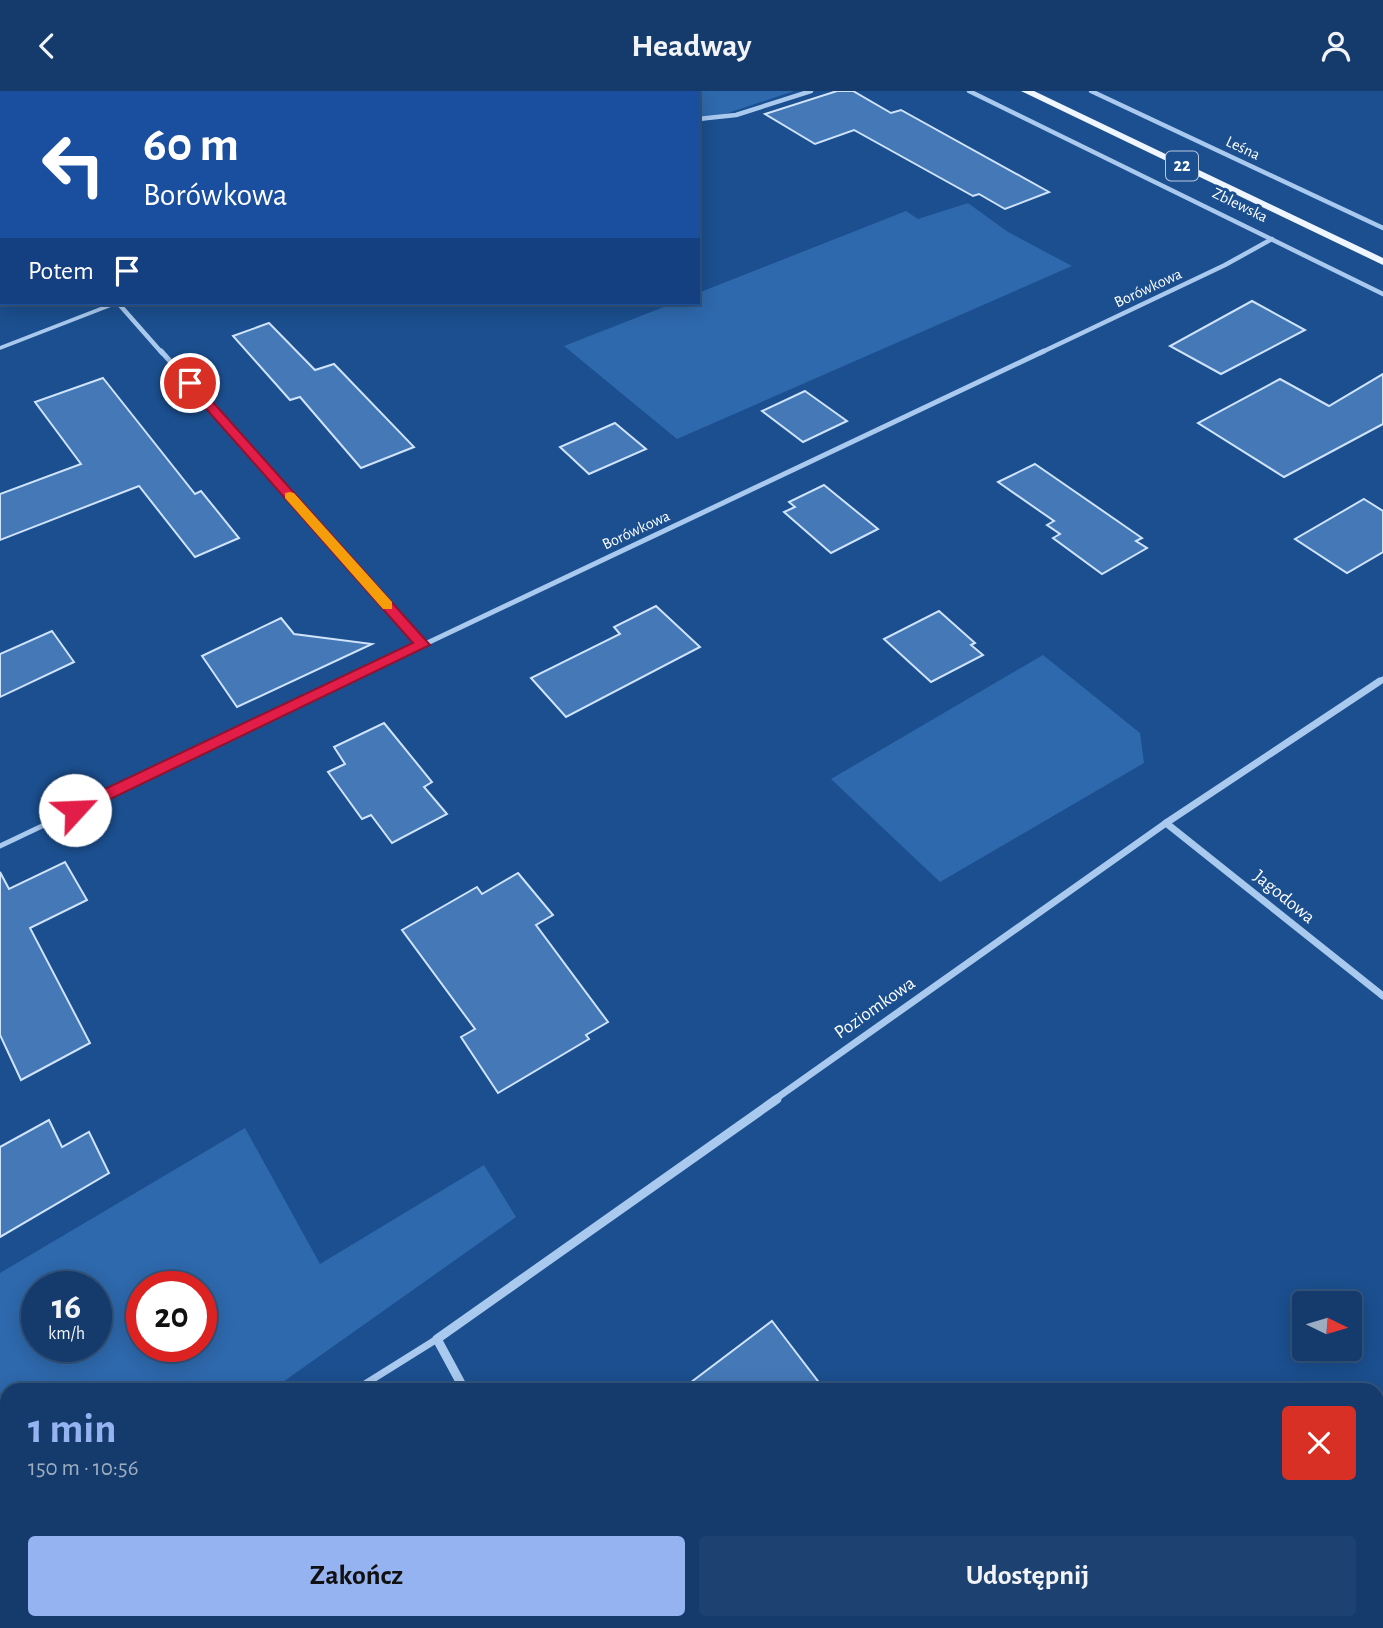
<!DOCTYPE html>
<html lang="pl">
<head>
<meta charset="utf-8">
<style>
	:root { --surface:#143b6b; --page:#1d4271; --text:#f1f3f6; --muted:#9dadc1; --line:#33557e; --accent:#95b2f1 }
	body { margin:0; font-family:"Alegreya Sans",sans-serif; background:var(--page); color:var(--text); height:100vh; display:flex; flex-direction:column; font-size:26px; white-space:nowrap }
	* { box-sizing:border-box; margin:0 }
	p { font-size:23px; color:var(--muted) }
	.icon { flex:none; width:38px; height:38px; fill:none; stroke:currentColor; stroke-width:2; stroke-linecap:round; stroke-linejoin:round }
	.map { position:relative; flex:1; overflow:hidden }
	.panel { position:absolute; left:0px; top:1292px; width:1384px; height:247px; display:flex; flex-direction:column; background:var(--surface); border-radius:21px 21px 0 0; box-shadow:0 4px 18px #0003,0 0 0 2px var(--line) }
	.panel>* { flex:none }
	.hud { position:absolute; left:0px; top:0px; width:700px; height:214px; box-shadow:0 4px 18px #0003,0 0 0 2px var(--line); background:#1a4fa0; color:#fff; overflow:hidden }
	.needle { width:46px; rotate:95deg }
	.tools { position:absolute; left:1292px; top:1200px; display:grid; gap:14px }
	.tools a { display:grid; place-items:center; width:70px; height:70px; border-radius:7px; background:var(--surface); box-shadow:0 4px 18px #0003,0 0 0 2px var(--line); font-size:35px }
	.speed { position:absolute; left:21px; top:1180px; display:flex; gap:14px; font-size:35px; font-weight:700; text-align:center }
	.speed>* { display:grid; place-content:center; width:91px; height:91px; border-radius:50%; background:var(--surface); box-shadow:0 4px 18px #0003,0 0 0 2px var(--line); line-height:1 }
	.speed small { font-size:18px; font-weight:400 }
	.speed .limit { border:10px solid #d22; background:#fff; color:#111 }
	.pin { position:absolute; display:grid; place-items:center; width:60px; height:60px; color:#fff; margin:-30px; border:4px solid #fff; border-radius:50%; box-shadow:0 2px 7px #0007 }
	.me { position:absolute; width:77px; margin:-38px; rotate:65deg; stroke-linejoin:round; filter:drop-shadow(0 0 5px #0008) }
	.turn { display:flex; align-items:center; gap:24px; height:147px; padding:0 28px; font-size:32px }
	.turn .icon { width:91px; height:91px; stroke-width:2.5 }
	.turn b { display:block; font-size:49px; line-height:60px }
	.then { display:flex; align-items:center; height:66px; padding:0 28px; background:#0003; gap:14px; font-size:26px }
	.round { display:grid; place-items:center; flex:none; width:74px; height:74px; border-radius:7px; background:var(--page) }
	.head { display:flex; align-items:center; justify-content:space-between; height:119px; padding:0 28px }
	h1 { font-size:42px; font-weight:600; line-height:52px; color:var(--accent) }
	.button { display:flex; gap:14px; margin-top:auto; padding:14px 28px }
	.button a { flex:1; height:80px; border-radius:7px; background:var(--accent); color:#111; font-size:28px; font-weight:600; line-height:80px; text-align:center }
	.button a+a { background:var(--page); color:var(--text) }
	header { display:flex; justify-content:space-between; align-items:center; height:91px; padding:0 28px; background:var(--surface); font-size:32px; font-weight:600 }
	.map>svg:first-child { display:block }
	.green { fill:#2e69ad; fill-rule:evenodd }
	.building { fill:#4478b7; stroke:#cfe3fa; stroke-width:2 }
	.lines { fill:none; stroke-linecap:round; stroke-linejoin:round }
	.lane-far3 { stroke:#a9c9ee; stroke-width:3.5 }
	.lane-far2 { stroke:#a9c9ee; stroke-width:4.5 }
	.lane-far1 { stroke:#a9c9ee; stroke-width:5 }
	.lane { stroke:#a9c9ee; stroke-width:7 }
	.street-far3 { stroke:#a9c9ee; stroke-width:4.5 }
	.street-far2 { stroke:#a9c9ee; stroke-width:5 }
	.street-far1 { stroke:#a9c9ee; stroke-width:7 }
	.street { stroke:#a9c9ee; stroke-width:9 }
	.primary { fill:#f0f6ff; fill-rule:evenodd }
	.route { fill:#e11d48; stroke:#92132f; stroke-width:2 }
	.slow { fill:#f59e0b }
	.labels { text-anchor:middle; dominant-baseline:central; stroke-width:6; stroke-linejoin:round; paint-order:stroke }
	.far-street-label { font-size:16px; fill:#fff; stroke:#1b4f8f }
	.shield { fill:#1b4f8f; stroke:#bbcadd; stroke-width:2 }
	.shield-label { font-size:18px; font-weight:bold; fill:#fff }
	.street-label { font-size:19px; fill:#fff; stroke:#1b4f8f }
</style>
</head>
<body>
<header><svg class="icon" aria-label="back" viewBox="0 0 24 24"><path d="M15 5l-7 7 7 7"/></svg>Headway<svg class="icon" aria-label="person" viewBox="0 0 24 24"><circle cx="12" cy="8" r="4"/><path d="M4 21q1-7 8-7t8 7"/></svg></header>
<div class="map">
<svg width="1383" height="1537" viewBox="0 0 1383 1537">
	<rect width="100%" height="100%" fill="#1b4f8f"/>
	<!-- green -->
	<g class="green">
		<polygon points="507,0 794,0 698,32 698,2"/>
		<polygon points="968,112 1008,141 1072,175 677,348 564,255 674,212 698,212 698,202 906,120 918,128"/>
		<polygon points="1043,564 1140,642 1144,672 940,791 831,688"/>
		<path d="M245 1037 320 1173 484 1074 516 1126 273 1298H7V1488L0 1493V1182ZM96 1195V1255H37V1195ZM142 1195H201V1255H142Z"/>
	</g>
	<!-- building -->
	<g class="building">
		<polygon points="837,0 853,0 891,22 901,19 1049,101 1005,118 979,103 973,105 854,39 815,53 765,23"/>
		<polygon points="1252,210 1305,239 1221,283 1170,255"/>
		<polygon points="269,232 315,279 334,273 414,356 361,377 300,306 290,309 233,245"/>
		<polygon points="1383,283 1383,333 1284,386 1198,332 1280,288 1329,315"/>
		<polygon points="103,287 195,403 201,400 239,447 195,466 139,395 0,449 0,403 81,373 35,311"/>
		<polygon points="805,300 847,330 803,351 762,320"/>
		<polygon points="615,332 646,358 589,383 560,356"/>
		<polygon points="1035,373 1142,447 1136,450 1147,457 1102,483 1053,447 1060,443 1047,434 1054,430 998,391"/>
		<polygon points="824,394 878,438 831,462 784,421 795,416 789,411"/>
		<polygon points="1364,408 1383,420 1383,461 1347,482 1295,448"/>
		<polygon points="656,515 700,556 566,626 531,587 620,543 614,536"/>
		<polygon points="939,520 975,552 971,554 983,564 931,591 884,548"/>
		<polygon points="281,527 294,543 372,553 237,616 202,565"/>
		<polygon points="52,540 74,571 0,606 0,563"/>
		<polygon points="384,632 432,691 424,696 447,723 392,752 371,724 362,728 328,681 345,673 334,656"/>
		<polygon points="65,771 87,809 30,837 90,952 21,989 0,944 0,781 9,798"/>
		<polygon points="518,782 553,824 536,834 608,931 586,944 589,948 498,1002 461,946 475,938 402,839 477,796 482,803"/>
		<polygon points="49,1029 62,1056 89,1041 109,1082 0,1146 0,1056"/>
		<polygon points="772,1230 824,1298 682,1298"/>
	</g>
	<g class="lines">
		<!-- lane-far3 -->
		<polyline class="lane-far3" points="0,257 116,212"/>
		<!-- lane-far2 -->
		<polyline class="lane-far2" points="344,592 423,554"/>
		<!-- lane-far1 -->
		<polyline class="lane-far1" points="0,755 347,590"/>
		<!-- lane -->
		<g class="lane">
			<polyline points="357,1298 437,1248"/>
			<polyline points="0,1523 7,1518"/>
		</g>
		<!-- street-far3 -->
		<g class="street-far3">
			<polyline points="459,0 462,2"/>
			<polyline points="969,0 1383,203"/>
			<polyline points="1091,0 1383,137"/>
			<polyline points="698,28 736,24 811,0"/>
			<polyline points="0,89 2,91"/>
			<polyline points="118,212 162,262"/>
			<polyline points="1040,262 1225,174 1272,148"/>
		</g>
		<!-- street-far2 -->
		<g class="street-far2">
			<polyline points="161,260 423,554 1044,260"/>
			<polyline points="1377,592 1383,588"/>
		</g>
		<!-- street-far1 -->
		<g class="street-far1">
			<polyline points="1166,732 1383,905"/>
			<polyline points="774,1009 1166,732 1380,590"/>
		</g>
		<!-- street -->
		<g class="street">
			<polyline points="464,1298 437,1248 777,1008"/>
			<polyline points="586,1531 589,1537"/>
		</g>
		<!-- primary -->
		<polygon class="primary" points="1021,0 1034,0 1383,167 1383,174"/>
	</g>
	<!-- route -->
	<polygon class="route" points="186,290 194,290 430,554 75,725 69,724 69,715 413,552 186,295"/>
	<!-- slow -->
	<polygon class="slow" points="290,401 294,402 392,511 392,518 383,518 285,407 285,402"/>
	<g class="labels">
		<!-- far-street labels -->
		<g class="far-street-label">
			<text transform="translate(1243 57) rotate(25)">Leśna</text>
			<text transform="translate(1240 114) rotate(26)">Zblewska</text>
			<text transform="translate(1148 197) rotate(-25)">Borówkowa</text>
			<text transform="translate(636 439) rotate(-25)">Borówkowa</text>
		</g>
		<!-- shield labels -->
		<rect class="shield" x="1166" y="60.5" width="32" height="29" rx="5"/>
		<g class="shield-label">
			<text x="1182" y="75">22</text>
		</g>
		<!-- street labels -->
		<g class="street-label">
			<text transform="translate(1284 806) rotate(39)">Jagodowa</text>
			<text transform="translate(875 917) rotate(-35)">Poziomkowa</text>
		</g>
	</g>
</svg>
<div class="tools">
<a><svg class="needle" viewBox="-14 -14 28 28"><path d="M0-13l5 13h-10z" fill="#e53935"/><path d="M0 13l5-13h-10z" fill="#9dadc1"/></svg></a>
</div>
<div class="speed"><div>16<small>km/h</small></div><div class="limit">20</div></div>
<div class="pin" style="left:190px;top:292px;background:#d93025"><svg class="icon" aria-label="arrive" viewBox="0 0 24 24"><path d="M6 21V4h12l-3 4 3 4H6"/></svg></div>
<svg class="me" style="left:75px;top:719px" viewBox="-20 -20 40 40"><circle r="19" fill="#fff"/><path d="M0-13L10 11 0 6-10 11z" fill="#e11d48"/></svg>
<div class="hud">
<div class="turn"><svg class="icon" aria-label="left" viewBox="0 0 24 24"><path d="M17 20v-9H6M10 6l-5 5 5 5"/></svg><div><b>60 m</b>Borówkowa</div></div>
<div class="then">Potem<svg class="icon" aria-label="arrive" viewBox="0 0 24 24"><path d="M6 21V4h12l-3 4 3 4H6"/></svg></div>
</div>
<section class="panel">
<div class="head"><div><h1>1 min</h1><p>150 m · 10:56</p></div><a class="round" style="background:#d93025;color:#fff"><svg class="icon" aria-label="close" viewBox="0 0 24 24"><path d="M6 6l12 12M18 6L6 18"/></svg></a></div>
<div class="button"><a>Zakończ</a><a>Udostępnij</a></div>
</section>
</div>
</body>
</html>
